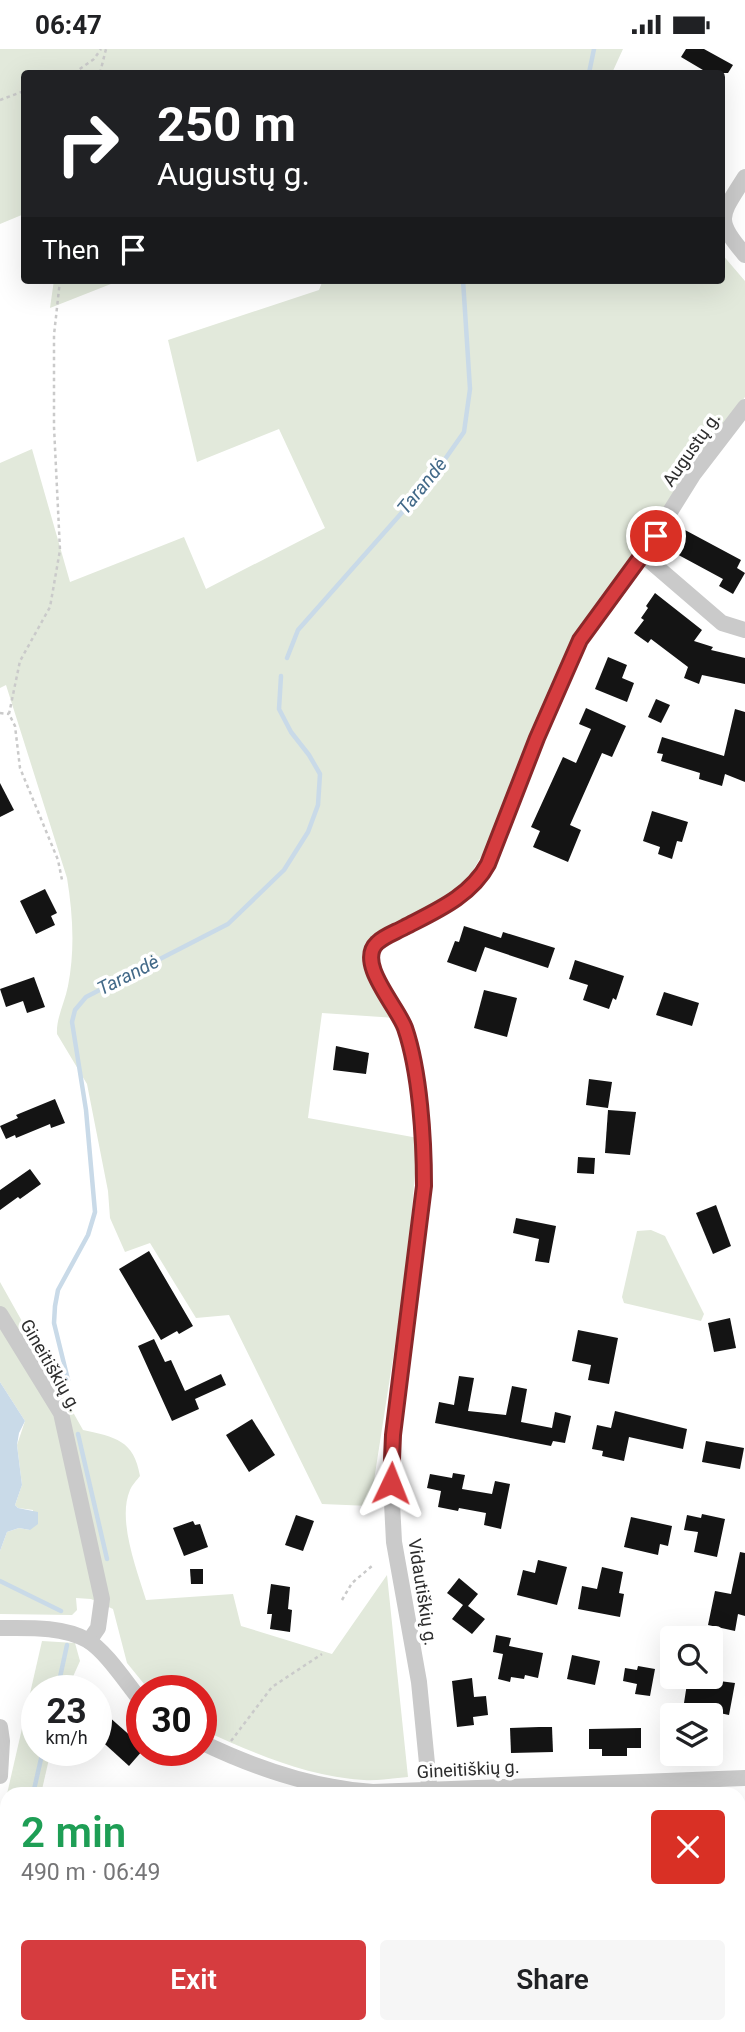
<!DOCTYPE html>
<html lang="en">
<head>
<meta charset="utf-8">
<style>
	:root { --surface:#fff; --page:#f6f6f6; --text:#202124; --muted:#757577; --accent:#d63c3f }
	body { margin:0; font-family:Roboto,sans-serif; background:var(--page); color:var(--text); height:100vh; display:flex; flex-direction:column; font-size:26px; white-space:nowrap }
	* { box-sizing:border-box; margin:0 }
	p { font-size:23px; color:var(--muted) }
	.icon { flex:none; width:38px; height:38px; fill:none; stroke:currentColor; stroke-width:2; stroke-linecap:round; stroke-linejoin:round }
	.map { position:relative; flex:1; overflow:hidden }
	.drawer { position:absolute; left:0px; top:1738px; width:746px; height:247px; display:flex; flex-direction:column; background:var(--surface); border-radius:21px 21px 0 0; box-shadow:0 7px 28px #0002 }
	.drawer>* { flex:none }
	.top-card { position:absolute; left:21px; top:21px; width:704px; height:214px; border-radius:7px; box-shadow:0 7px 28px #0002; background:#202124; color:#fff; overflow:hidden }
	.fabs { position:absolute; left:660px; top:1577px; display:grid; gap:14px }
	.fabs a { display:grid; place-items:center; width:63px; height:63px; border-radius:7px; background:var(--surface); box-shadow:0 7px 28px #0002; font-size:35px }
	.speed { position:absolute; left:21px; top:1626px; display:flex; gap:14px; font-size:35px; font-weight:700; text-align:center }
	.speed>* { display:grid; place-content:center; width:91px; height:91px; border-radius:50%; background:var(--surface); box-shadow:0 7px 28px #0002; line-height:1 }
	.speed small { font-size:18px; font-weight:400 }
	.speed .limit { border:10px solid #d22; background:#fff; color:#111 }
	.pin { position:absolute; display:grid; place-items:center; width:60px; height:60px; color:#fff; margin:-30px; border:4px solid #fff; border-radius:50%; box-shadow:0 2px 7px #0007 }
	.me { position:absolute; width:77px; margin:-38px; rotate:2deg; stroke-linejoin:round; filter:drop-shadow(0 0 5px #0008) }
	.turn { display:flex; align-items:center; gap:24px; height:147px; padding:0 21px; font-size:32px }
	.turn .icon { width:91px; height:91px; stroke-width:2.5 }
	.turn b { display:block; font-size:49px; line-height:60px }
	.then { display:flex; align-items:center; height:66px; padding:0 21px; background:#0003; gap:14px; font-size:26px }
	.round { display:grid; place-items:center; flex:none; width:74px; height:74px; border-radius:7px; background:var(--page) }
	.overview { display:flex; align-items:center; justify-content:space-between; height:119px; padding:0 21px }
	h1 { font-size:42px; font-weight:600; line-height:52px; color:#1e9e55 }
	.action { display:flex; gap:14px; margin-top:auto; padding:14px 21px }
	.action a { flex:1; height:80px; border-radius:7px; background:var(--accent); color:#fff; font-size:28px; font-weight:600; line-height:80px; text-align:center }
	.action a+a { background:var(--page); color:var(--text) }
	.status { display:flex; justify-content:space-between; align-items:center; height:49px; padding:0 35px; background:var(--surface); direction:ltr }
	.status svg { height:19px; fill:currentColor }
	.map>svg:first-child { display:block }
	.green { fill:#e2e9db }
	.water { fill:#c9dae8 }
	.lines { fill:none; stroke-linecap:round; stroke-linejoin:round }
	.stream { stroke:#c9dae8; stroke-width:4.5 }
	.building { fill:#141414 }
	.path { stroke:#cacaca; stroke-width:2.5; stroke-dasharray:3.5 3.5; stroke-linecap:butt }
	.minor { stroke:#cacaca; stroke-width:16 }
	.route-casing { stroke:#8b2729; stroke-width:18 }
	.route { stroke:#d63c3f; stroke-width:12 }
	.labels { text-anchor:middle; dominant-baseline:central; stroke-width:7; stroke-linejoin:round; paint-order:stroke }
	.street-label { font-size:18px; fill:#2d2d2d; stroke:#fff }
	.water-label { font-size:19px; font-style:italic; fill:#426988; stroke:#fff }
</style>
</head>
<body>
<div class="status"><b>06:47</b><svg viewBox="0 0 49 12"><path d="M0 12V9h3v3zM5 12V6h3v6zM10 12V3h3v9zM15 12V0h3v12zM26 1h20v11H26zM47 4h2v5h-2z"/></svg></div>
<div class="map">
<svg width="745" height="1983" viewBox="0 0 745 1983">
	<rect width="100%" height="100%" fill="#fff"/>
	<!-- green -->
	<g class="green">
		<polygon points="0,0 623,0 612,24 24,24 24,165 0,175"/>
		<path d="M721 204 745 232V348L676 441 574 589 511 733 485 801 466 833 451 844 374 887 367 897 396 969 322 964 308 1069 418 1089 407 1219 370 1457 322 1455 229 1266 196 1269 150 1194 125 1203 110 1169 108 1142 87 1035 57 985C56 969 65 953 68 937 75 901 73 866 67 829L6 636 0 639V414L32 400 70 533 184 488 206 540 325 479 279 380 197 413 168 291 319 241 323 231H721Z"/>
		<polygon points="54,231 121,231 50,259"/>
		<polygon points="651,1181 665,1187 704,1265 701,1272 624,1254 622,1248 637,1182"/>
		<path d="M0 1233 83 1381C115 1388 134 1391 140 1427 137 1431 132 1436 130 1441 117 1471 137 1521 146 1551L233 1545 241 1577 332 1605 387 1526 408 1728C394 1729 378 1732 364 1731 309 1728 256 1705 207 1683L201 1680V1642L149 1641 127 1614 113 1560 91 1550 76 1549 77 1561 72 1566 0 1565V1502L7 1483 19 1479 30 1481 33 1461 18 1459 15 1456 22 1436 17 1396 25 1372 0 1333Z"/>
		<polygon points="42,1592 75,1594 80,1612 67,1641 37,1642 37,1701 51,1701 41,1745 7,1745"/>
		<polygon points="7,1746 7,1961 0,1955 0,1781"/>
		<polygon points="74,1978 193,1978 221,1983 103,1983"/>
	</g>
	<!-- water -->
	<polygon class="water" points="0,1333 25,1372 19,1384 17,1396 22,1436 15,1456 18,1459 38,1463 38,1475 30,1481 19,1479 7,1483 0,1502"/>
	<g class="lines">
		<!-- stream -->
		<g class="stream">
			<polyline points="589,24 594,0"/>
			<polyline points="287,609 298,581 429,433 464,383 470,340 463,231"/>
			<polyline points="68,1331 54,1274 55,1257 58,1241 88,1186 95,1163 86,1061 72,973 75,961 86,948 228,875 284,821 308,783 318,756 320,725 309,706 291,683 279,660 281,627"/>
			<polyline points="78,1385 107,1510"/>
			<polyline points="0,1532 61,1562"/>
			<polyline points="57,1642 67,1596"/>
			<polyline points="33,1745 43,1701"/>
			<polyline points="0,1890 7,1851"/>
			<polyline points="0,1922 7,1940"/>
			<polyline points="112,1978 140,1983"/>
			<polyline points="604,1978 613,1983"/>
			<polyline points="500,1983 515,1978"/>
		</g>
	</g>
	<!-- building -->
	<g class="building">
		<polygon points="686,0 704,0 733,16 728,24 708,24 681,8"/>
		<polygon points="685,481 741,511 737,519 745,524 733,545 719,537 723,530 673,503"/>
		<polygon points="655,544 702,581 694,592 713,598 711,601 745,609 745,635 702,626 699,635 684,629 688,618 651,590 648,594 634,584 644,571 641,569 648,559 646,557"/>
		<polygon points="608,608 627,616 622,629 634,634 627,653 595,640"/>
		<polygon points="656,650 670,656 661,674 648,668"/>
		<polygon points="586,659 626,677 612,708 602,704 570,776 581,781 568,813 533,798 540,782 531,778 563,708 576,714 591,680 579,675"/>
		<polygon points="735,660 745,663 745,733 725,725 722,737 699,730 700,724 661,712 663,705 657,704 662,688 724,707"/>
		<polygon points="0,734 14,761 0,768"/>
		<polygon points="652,762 688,773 682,793 677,792 672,810 658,805 660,798 643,792"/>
		<polygon points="45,840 57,864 51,867 55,876 36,885 20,852"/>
		<polygon points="464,877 501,889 503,883 555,899 548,919 485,898 476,923 447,913 455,892 459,893"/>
		<polygon points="575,911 624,927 616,951 613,949 609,960 583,951 588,936 569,930"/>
		<polygon points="34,928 45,958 27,964 23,952 6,958 0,940"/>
		<polygon points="484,941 517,949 507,988 474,979"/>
		<polygon points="664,943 699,954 692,977 656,966"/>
		<polygon points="336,997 369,1004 366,1025 333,1021"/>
		<polygon points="589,1030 612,1033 608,1059 586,1056"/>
		<polygon points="55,1050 65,1074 51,1079 50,1075 16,1089 15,1086 6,1090 0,1077 18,1069 16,1066"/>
		<polygon points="608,1061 636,1063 630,1106 605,1104"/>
		<polygon points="578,1108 595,1109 594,1125 577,1124"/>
		<polygon points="30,1120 41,1135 20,1150 18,1148 0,1161 0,1141"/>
		<polygon points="716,1156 731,1197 713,1205 696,1164"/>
		<polygon points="516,1169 556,1177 549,1214 535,1212 539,1190 513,1184"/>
		<polygon points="149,1202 193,1277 179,1285 177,1282 161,1291 119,1220"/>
		<polygon points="730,1269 736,1299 714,1303 708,1274"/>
		<polygon points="578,1281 618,1289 609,1335 588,1331 591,1316 572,1312"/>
		<polygon points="154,1290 165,1313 171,1311 185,1342 221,1325 226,1336 195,1350 199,1360 172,1372 138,1297"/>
		<polygon points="459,1327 474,1329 468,1362 506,1366 512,1337 527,1340 521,1373 552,1379 555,1363 571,1367 565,1394 553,1392 551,1397 435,1374 439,1353 454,1356"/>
		<polygon points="615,1362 687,1380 683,1400 629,1388 624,1412 602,1407 603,1402 592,1400 597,1376 611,1379"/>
		<polygon points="252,1370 275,1406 249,1423 226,1386"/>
		<polygon points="706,1392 744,1399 740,1420 702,1413"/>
		<polygon points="453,1424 465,1426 462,1440 492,1445 495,1432 510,1435 501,1480 484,1476 486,1464 459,1459 458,1462 438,1458 441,1442 427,1439 430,1425 452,1429"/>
		<polygon points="702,1465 725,1470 717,1508 694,1503 698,1483 684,1481 687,1466 701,1469"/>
		<polygon points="296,1466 314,1472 303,1502 285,1496"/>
		<polygon points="631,1468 672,1477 668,1497 660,1495 658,1506 624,1498"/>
		<polygon points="193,1472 195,1476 200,1475 208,1498 184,1507 173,1479"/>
		<polygon points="740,1503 745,1504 745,1567 738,1565 735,1582 708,1576 715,1542 731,1545"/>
		<polygon points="538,1511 567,1518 557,1556 517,1546 523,1521 535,1524"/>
		<polygon points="602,1518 623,1523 619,1544 624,1545 620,1568 578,1560 582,1537 597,1540"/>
		<polygon points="190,1520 203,1520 203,1535 191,1535"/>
		<polygon points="459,1529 478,1545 468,1557 485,1570 472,1585 452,1570 463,1556 447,1544"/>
		<polygon points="271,1535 290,1538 288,1560 292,1561 290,1583 270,1580 272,1565 267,1565"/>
		<polygon points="496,1586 511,1589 509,1597 543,1604 538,1629 525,1626 524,1630 511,1628 510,1633 498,1630 503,1605 493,1603"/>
		<polygon points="572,1606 600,1612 595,1636 567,1630"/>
		<polygon points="638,1617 655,1620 650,1647 635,1645 637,1635 623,1632 625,1619 637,1621"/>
		<polygon points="688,1628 735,1634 729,1666 710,1662 710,1659 684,1654"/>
		<polygon points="472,1629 474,1648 486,1647 488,1666 473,1668 474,1676 457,1678 452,1632"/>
		<polygon points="108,1667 142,1697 143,1701 129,1717 96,1687 96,1681"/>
		<polygon points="539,1678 552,1678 553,1703 511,1704 510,1679"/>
		<polygon points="641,1679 641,1699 627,1699 627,1707 602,1707 602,1700 589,1700 589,1680"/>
	</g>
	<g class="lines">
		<!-- path -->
		<g class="path">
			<polyline points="74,24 94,10 101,0"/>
			<polyline points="100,24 106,0"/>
			<polyline points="0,51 24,42"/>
			<polyline points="60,231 54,286 54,378 60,501 50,558 20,612 9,665 15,677 20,719 58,811 62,831"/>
			<polyline points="0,664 9,665"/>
			<polyline points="342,1551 352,1534 372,1517"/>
			<polyline points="231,1692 272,1638 322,1605"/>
		</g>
		<!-- minor -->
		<g class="minor">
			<path d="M745 128C720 168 714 169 745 206"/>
			<polyline points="643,506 722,574 745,581"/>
			<polyline points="0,1265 61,1364 102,1550 98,1579 89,1592"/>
			<path d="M0 1579C27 1579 62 1577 87 1591 106 1602 127 1635 142 1653"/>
			<polyline points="0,1678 2,1692 0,1727"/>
			<path d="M201 1693C255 1719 313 1739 373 1743L745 1729"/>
			<path d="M430 1745 419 1633 394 1493 391 1434 393 1386 424 1137C424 1090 420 1023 405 979 397 957 356 914 377 894 384 887 396 882 405 878 436 862 471 847 488 815L537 689 580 591 643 506 693 426 745 358"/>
			<polyline points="738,1895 745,1895"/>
			<polyline points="387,1983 391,1978"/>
		</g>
	</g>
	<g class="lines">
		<defs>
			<path id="route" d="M391 1434 393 1386 424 1137C424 1090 420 1023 405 979 397 957 356 914 377 894 384 887 396 883 405 878 436 862 471 847 488 815L537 689 580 591 656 487"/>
		</defs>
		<!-- route casing -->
		<use href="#route" class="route-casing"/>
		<!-- route -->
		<use href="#route" class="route"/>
	</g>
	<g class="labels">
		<!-- street labels -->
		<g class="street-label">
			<text transform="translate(691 400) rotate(-55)">Augustų g.</text>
			<text transform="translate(51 1316) rotate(60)">Gineitiškių g.</text>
			<text transform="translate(423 1543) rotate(81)">Vidautiškių g.</text>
			<text transform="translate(468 1720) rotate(-3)">Gineitiškių g.</text>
		</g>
		<!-- water labels -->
		<g class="water-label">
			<text transform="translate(422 437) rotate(-51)">Tarandė</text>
			<text transform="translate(128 926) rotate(-27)">Tarandė</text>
		</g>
	</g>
</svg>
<div class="fabs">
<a><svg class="icon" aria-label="search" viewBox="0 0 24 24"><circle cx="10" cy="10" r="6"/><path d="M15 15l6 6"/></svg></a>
<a><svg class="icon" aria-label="layers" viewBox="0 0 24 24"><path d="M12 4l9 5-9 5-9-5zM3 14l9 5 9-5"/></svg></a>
</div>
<div class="speed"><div>23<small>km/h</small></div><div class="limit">30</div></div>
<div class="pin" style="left:656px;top:487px;background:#d93025"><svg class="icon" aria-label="arrive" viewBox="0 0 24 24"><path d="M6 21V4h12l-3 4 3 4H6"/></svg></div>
<svg class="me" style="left:391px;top:1434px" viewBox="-20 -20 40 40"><path d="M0-17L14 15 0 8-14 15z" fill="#d63c3f" stroke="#fff" stroke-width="4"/></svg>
<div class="top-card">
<div class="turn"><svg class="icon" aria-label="right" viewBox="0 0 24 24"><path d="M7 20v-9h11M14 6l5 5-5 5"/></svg><div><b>250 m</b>Augustų g.</div></div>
<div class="then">Then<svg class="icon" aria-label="arrive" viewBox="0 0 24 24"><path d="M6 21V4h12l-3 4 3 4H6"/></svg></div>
</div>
<section class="drawer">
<div class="overview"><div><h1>2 min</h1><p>490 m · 06:49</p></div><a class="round" style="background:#d93025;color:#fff"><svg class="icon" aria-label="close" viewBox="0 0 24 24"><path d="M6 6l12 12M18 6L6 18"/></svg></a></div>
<div class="action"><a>Exit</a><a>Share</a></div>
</section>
</div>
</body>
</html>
